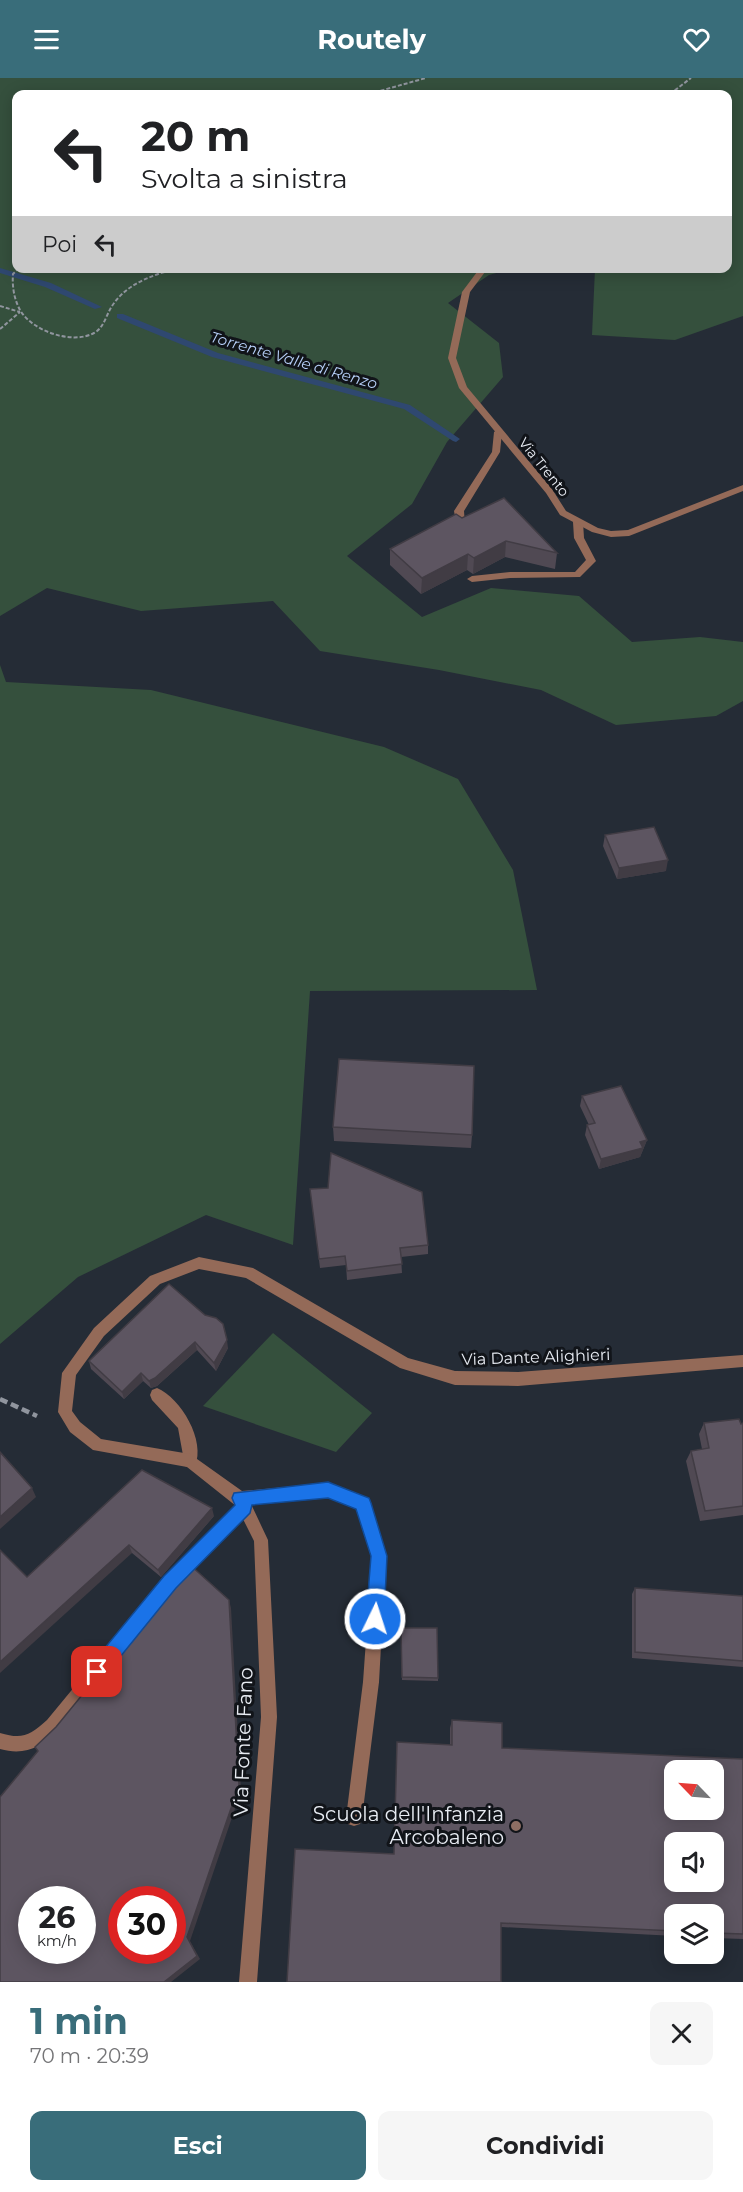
<!DOCTYPE html>
<html lang="it">
<head>
<meta charset="utf-8">
<style>
	:root { --surface:#fff; --page:#f6f6f6; --text:#202124; --muted:#757577; --accent:#396d7a }
	body { margin:0; font-family:Montserrat,sans-serif; background:var(--page); color:var(--text); height:100vh; display:flex; flex-direction:column; font-size:22px; white-space:nowrap }
	* { box-sizing:border-box; margin:0 }
	p { font-size:20px; color:var(--muted) }
	.icon { flex:none; width:33px; height:33px; fill:none; stroke:currentColor; stroke-width:2; stroke-linecap:round; stroke-linejoin:round }
	.map { position:relative; height:1904px; overflow:hidden }
	.details { display:flex; flex-direction:column; background:var(--surface); flex:1 }
	.details>* { flex:none }
	.hud { position:absolute; left:12px; top:12px; width:720px; height:183px; border-radius:12px; box-shadow:0 3px 15px #0003; background:#fff; color:var(--text); overflow:hidden }
	.needle { width:39px; rotate:295deg }
	.controls { position:absolute; left:664px; top:1682px; display:grid; gap:12px }
	.controls a { display:grid; place-items:center; width:60px; height:60px; border-radius:12px; background:var(--surface); box-shadow:0 3px 15px #0003; font-size:30px }
	.speed { position:absolute; left:18px; top:1808px; display:flex; gap:12px; font-size:30px; font-weight:700; text-align:center }
	.speed>* { display:grid; place-content:center; width:78px; height:78px; border-radius:50%; background:var(--surface); box-shadow:0 3px 15px #0003; line-height:1 }
	.speed small { font-size:15px; font-weight:400 }
	.speed .limit { border:9px solid #d22; background:#fff; color:#111 }
	.pin { position:absolute; display:grid; place-items:center; width:51px; height:51px; color:#fff; margin:-26px; border-radius:12px; box-shadow:0 3px 9px #0006 }
	.me { position:absolute; width:66px; margin:-33px; rotate:4deg; stroke-linejoin:round; filter:drop-shadow(0 0 4px #0008) }
	.turn { display:flex; align-items:center; gap:21px; height:126px; padding:0 30px; font-size:27px }
	.turn .icon { width:78px; height:78px; stroke-width:2.5 }
	.turn b { display:block; font-size:42px; line-height:51px }
	.then { display:flex; align-items:center; height:57px; padding:0 30px; background:#0003; gap:12px; font-size:22px }
	.round { display:grid; place-items:center; flex:none; width:63px; height:63px; border-radius:12px; background:var(--page) }
	.summary { display:flex; align-items:center; justify-content:space-between; height:102px; padding:0 30px }
	h1 { font-size:36px; font-weight:700; line-height:45px; color:var(--accent) }
	.action { display:flex; gap:12px; margin-top:auto; padding:12px 30px }
	.action a { flex:1; height:69px; border-radius:12px; background:var(--accent); color:#fff; font-size:24px; font-weight:700; line-height:69px; text-align:center }
	.action a+a { background:var(--page); color:var(--text) }
	header { display:flex; justify-content:space-between; align-items:center; height:78px; padding:0 30px; background:var(--accent); color:#fff; font-size:27px; font-weight:700 }
	.map>svg:first-child { display:block }
	.green { fill:#35503d }
	.lines { fill:none; stroke-linecap:round; stroke-linejoin:round }
	.stream { fill:#2f4870; fill-rule:evenodd }
	.path-far1 { stroke:#90959e; stroke-width:2; stroke-dasharray:4 2; stroke-linecap:butt }
	.path { stroke:#90959e; stroke-width:4.5; stroke-dasharray:8 4; stroke-linecap:butt }
	.service { fill:#946a58; fill-rule:evenodd }
	.minor { fill:#946a58; fill-rule:evenodd }
	.wall { fill:#504953 }
	.shaded-wall { fill:#413c44 }
	.building { fill:#5d5561; stroke:#413c44; stroke-width:1.5; fill-rule:evenodd }
	.route { fill:#1a73e8; stroke:#114b97; stroke-width:1.5 }
	.education-dot { fill:#8d6e63; stroke:#111419; stroke-width:2 }
	.labels { text-anchor:middle; dominant-baseline:central; stroke-width:6; stroke-linejoin:round; paint-order:stroke }
	.far-street-label { font-size:14px; fill:#e8ecf3; stroke:#111419 }
	.far-water-label { font-size:15px; font-style:italic; fill:#b6cff8; stroke:#111419 }
	.street-label { font-size:16px; fill:#e8ecf3; stroke:#111419 }
	.near-street-label { font-size:20px; fill:#e8ecf3; stroke:#111419 }
	.near-poi-label { font-size:20px; fill:#e8ecf3; stroke:#111419; text-anchor:end }
</style>
</head>
<body>
<header><svg class="icon" aria-label="menu" viewBox="0 0 24 24"><path d="M4 6h16M4 12h16M4 18h16"/></svg>Routely<svg class="icon" aria-label="heart" viewBox="0 0 24 24"><path d="M12 20l-8-8c-3-5 5-10 8-4 3-6 11-1 8 4z"/></svg></header>
<div class="map">
<svg width="743" height="1904" viewBox="0 0 743 1904">
	<rect width="100%" height="100%" fill="#252c36"/>
	<!-- green -->
	<g class="green">
		<polygon points="0,0 743,0 743,238 675,262 592,257 595,191 728,190 728,16 16,16 16,190 511,191 489,197 448,225 499,265 503,299 447,364 412,426 347,478 422,539 491,510 579,518 632,564 700,559 743,564 743,623 716,638 616,647 541,612 439,592 320,573 273,523 141,533 47,510 0,538"/>
		<polygon points="0,587 6,604 151,612 384,669 458,701 513,792 537,912 310,913 293,1167 206,1137 78,1199 0,1266"/>
		<polygon points="273,1255 372,1335 336,1374 203,1328"/>
	</g>
	<g class="lines">
		<!-- stream -->
		<g class="stream">
			<polygon points="0,190 51,205 102,229 95,231 45,209 0,195"/>
			<polygon points="117,236 123,236 218,275 410,327 460,361 456,364 453,363 404,331 212,279 117,240"/>
		</g>
		<!-- path-far1 -->
		<g class="path-far1">
			<polyline points="369,16 426,0"/>
			<polyline points="670,16 691,0"/>
			<path d="M19 190 13 196C12 208 14 221 20 232 32 253 72 267 94 255 104 250 106 237 112 228 127 205 153 197 178 190"/>
			<polyline points="271,190 308,190"/>
			<polyline points="0,228 20,234"/>
			<polyline points="0,251 20,234"/>
		</g>
		<!-- path -->
		<polyline class="path" points="0,1321 37,1338"/>
		<!-- service -->
		<g class="service">
			<polygon points="498,351 502,354 500,374 464,433 465,447 460,450 457,449 454,433 492,374 494,354"/>
			<polygon points="578,441 583,444 584,460 596,483 580,499 510,500 472,504 467,501 472,498 510,494 575,494 586,482 574,460 573,444"/>
			<path d="M157 1310C181 1320 206 1363 195 1388L190 1390 185 1388 178 1350 152 1322 150 1317 152 1312Z"/>
			<polygon points="371,1596 376,1599 379,1604 362,1740 360,1746 354,1748 348,1746 346,1740 363,1604 366,1599"/>
		</g>
		<!-- minor -->
		<g class="minor">
			<polygon points="480,190 488,190 470,214 456,280 467,309 552,411 566,433 598,450 611,453 628,452 743,407 743,413 629,458 611,459 592,454 560,437 546,415 459,310 448,280 462,214"/>
			<path d="M199 1179 253 1190 408 1280 455 1293 518 1294 743 1277V1289L518 1308 455 1307 400 1290 246 1200 199 1191 160 1206 104 1258 76 1297 72 1333 80 1344 101 1361 190 1376 242 1413 328 1405 368 1420 386 1478 379 1604 376 1609 371 1612 366 1609 363 1604 372 1478 357 1430 328 1419 251 1426 268 1462 277 1639 257 1904H239L261 1639 254 1463 243 1441 175 1509 59 1654C40 1669 25 1678 0 1671V1655C23 1662 30 1657 47 1642L165 1499 236 1428 187 1389 93 1372 70 1354 58 1334 62 1295 94 1250 150 1198Z"/>
		</g>
	</g>
	<!-- wall -->
	<g class="wall">
		<polygon points="462,440 557,475 555,491 505,479 473,496 467,492 421,516 390,487 390,471"/>
		<polygon points="605,757 666,793 617,801 603,768"/>
		<polygon points="582,1018 647,1062 640,1079 599,1091 585,1057 587,1047 589,1047 580,1028"/>
		<polygon points="333,1049 472,1057 471,1070 334,1063"/>
		<polygon points="310,1111 428,1167 428,1176 401,1179 402,1195 347,1202 346,1187 320,1190"/>
		<polygon points="169,1206 228,1270 216,1293 197,1272 157,1308 151,1310 143,1303 124,1321 91,1291 89,1283"/>
		<polygon points="704,1345 743,1345 743,1437 700,1443 686,1383 691,1373 702,1371 699,1356"/>
		<polygon points="214,1438 161,1499 132,1475 27,1499"/>
		<polygon points="635,1510 743,1518 743,1589 632,1580 632,1516"/>
		<polygon points="401,1550 438,1600 438,1603 402,1602"/>
		<polygon points="452,1642 502,1670 743,1681 743,1861 714,1860 714,1836 675,1836 675,1858 501,1849 393,1776 450,1667 450,1650"/>
	</g>
	<!-- shaded-wall -->
	<g class="shaded-wall">
		<polygon points="506,463 505,479 473,496 474,480"/>
		<polygon points="468,476 467,492 421,516 422,500"/>
		<polygon points="668,782 666,793 617,801 619,790"/>
		<polygon points="647,1062 640,1079 599,1091 601,1081 640,1064"/>
		<polygon points="227,1262 228,1270 216,1293 214,1285"/>
		<polygon points="195,1264 197,1272 157,1308 151,1310 149,1303"/>
		<polygon points="141,1295 143,1303 124,1321 122,1314"/>
		<polygon points="32,1410 36,1419 0,1451 0,1439"/>
		<polygon points="212,1430 214,1438 161,1499 158,1492"/>
		<polygon points="129,1467 132,1475 0,1595 0,1584"/>
		<polygon points="229,1522 231,1530 241,1713 190,1863 200,1881 171,1904 164,1904 187,1859"/>
	</g>
	<!-- building -->
	<g class="building">
		<polygon points="504,420 557,475 506,463 474,480 468,476 422,500 390,471 456,436 462,440"/>
		<polygon points="654,749 668,782 619,790 605,757"/>
		<polygon points="339,981 474,988 472,1057 333,1049"/>
		<polygon points="621,1008 647,1062 640,1064 643,1070 601,1081 587,1047 595,1045 582,1018"/>
		<polygon points="331,1075 422,1114 428,1167 400,1170 402,1186 347,1193 345,1178 319,1181 310,1111 328,1110"/>
		<polygon points="169,1206 205,1237 216,1240 223,1246 227,1262 214,1285 195,1264 155,1300 149,1303 141,1295 122,1314 89,1283"/>
		<polygon points="739,1341 741,1346 743,1345 743,1428 705,1433 691,1373 709,1370 704,1345"/>
		<polygon points="0,1374 32,1410 0,1439"/>
		<polygon points="142,1392 212,1430 158,1492 129,1467 0,1584 0,1472 27,1499"/>
		<path d="M189 1486 229 1522 239 1707 187 1859 197 1878 164 1904H0V1719L38 1673 35 1669 56 1649ZM32 1821H82V1872H32ZM122 1821H172V1872H122Z"/>
		<polygon points="635,1510 743,1518 743,1583 635,1574"/>
		<polygon points="401,1550 437,1550 438,1600 402,1599"/>
		<path d="M452 1642 502 1645V1670L743 1681V1856L714 1855V1836H675V1853L501 1845V1904H287L295 1771 394 1776 397 1664 452 1667ZM675 1692H714V1731H675ZM675 1764H714V1803H675Z"/>
	</g>
	<!-- route -->
	<polygon class="route" points="328,1404 369,1420 371,1425 387,1478 384,1541 381,1547 375,1550 369,1547 366,1541 371,1478 356,1431 328,1420 252,1427 250,1435 176,1510 103,1600 97,1602 90,1600 88,1594 90,1588 164,1498 235,1427 232,1420 234,1415"/>
	<!-- markers -->
	<circle class="education-dot" cx="516" cy="1748" r="6"/>
	<g class="labels">
		<!-- far-street labels -->
		<g class="far-street-label">
			<text transform="translate(544 389) rotate(51)">Via Trento</text>
		</g>
		<!-- far-water labels -->
		<g class="far-water-label">
			<text transform="translate(294 282) rotate(16)">Torrente Valle di Renzo</text>
		</g>
		<!-- street labels -->
		<g class="street-label">
			<text transform="translate(536 1279) rotate(-2)">Via Dante Alighieri</text>
		</g>
		<!-- near-street labels -->
		<g class="near-street-label">
			<text transform="translate(243 1664) rotate(-88)">Via Fonte Fano</text>
		</g>
		<!-- near-poi labels -->
		<g class="near-poi-label">
			<text x="504" y="1736">Scuola dell'Infanzia<tspan x="504" dy="23">Arcobaleno</tspan></text>
		</g>
	</g>
</svg>
<div class="controls">
<a><svg class="needle" viewBox="-14 -14 28 28"><path d="M0-13l5 13h-10z" fill="#e53935"/><path d="M0 13l5-13h-10z" fill="#757577"/></svg></a>
<a><svg class="icon" aria-label="sound" viewBox="0 0 24 24"><path d="M4 9h4l5-4v14l-5-4H4zM17 9q2 3 0 6"/></svg></a>
<a><svg class="icon" aria-label="layers" viewBox="0 0 24 24"><path d="M12 4l9 5-9 5-9-5zM3 14l9 5 9-5"/></svg></a>
</div>
<div class="speed"><div>26<small>km/h</small></div><div class="limit">30</div></div>
<div class="pin" style="left:97px;top:1594px;background:#d93025"><svg class="icon" aria-label="arrive" viewBox="0 0 24 24"><path d="M6 21V4h12l-3 4 3 4H6"/></svg></div>
<svg class="me" style="left:375px;top:1541px" viewBox="-20 -20 40 40"><circle r="17" fill="#1a73e8" stroke="#fff" stroke-width="3"/><path d="M0-11L8 9 0 5-8 9z" fill="#fff"/></svg>
<div class="hud">
<div class="turn"><svg class="icon" aria-label="left" viewBox="0 0 24 24"><path d="M17 20v-9H6M10 6l-5 5 5 5"/></svg><div><b>20 m</b>Svolta a sinistra</div></div>
<div class="then">Poi<svg class="icon" aria-label="left" viewBox="0 0 24 24"><path d="M17 20v-9H6M10 6l-5 5 5 5"/></svg></div>
</div>
</div>
<section class="details">
<div class="summary"><div><h1>1 min</h1><p>70 m · 20:39</p></div><a class="round"><svg class="icon" aria-label="close" viewBox="0 0 24 24"><path d="M6 6l12 12M18 6L6 18"/></svg></a></div>
<div class="action"><a>Esci</a><a>Condividi</a></div>
</section>
</body>
</html>
